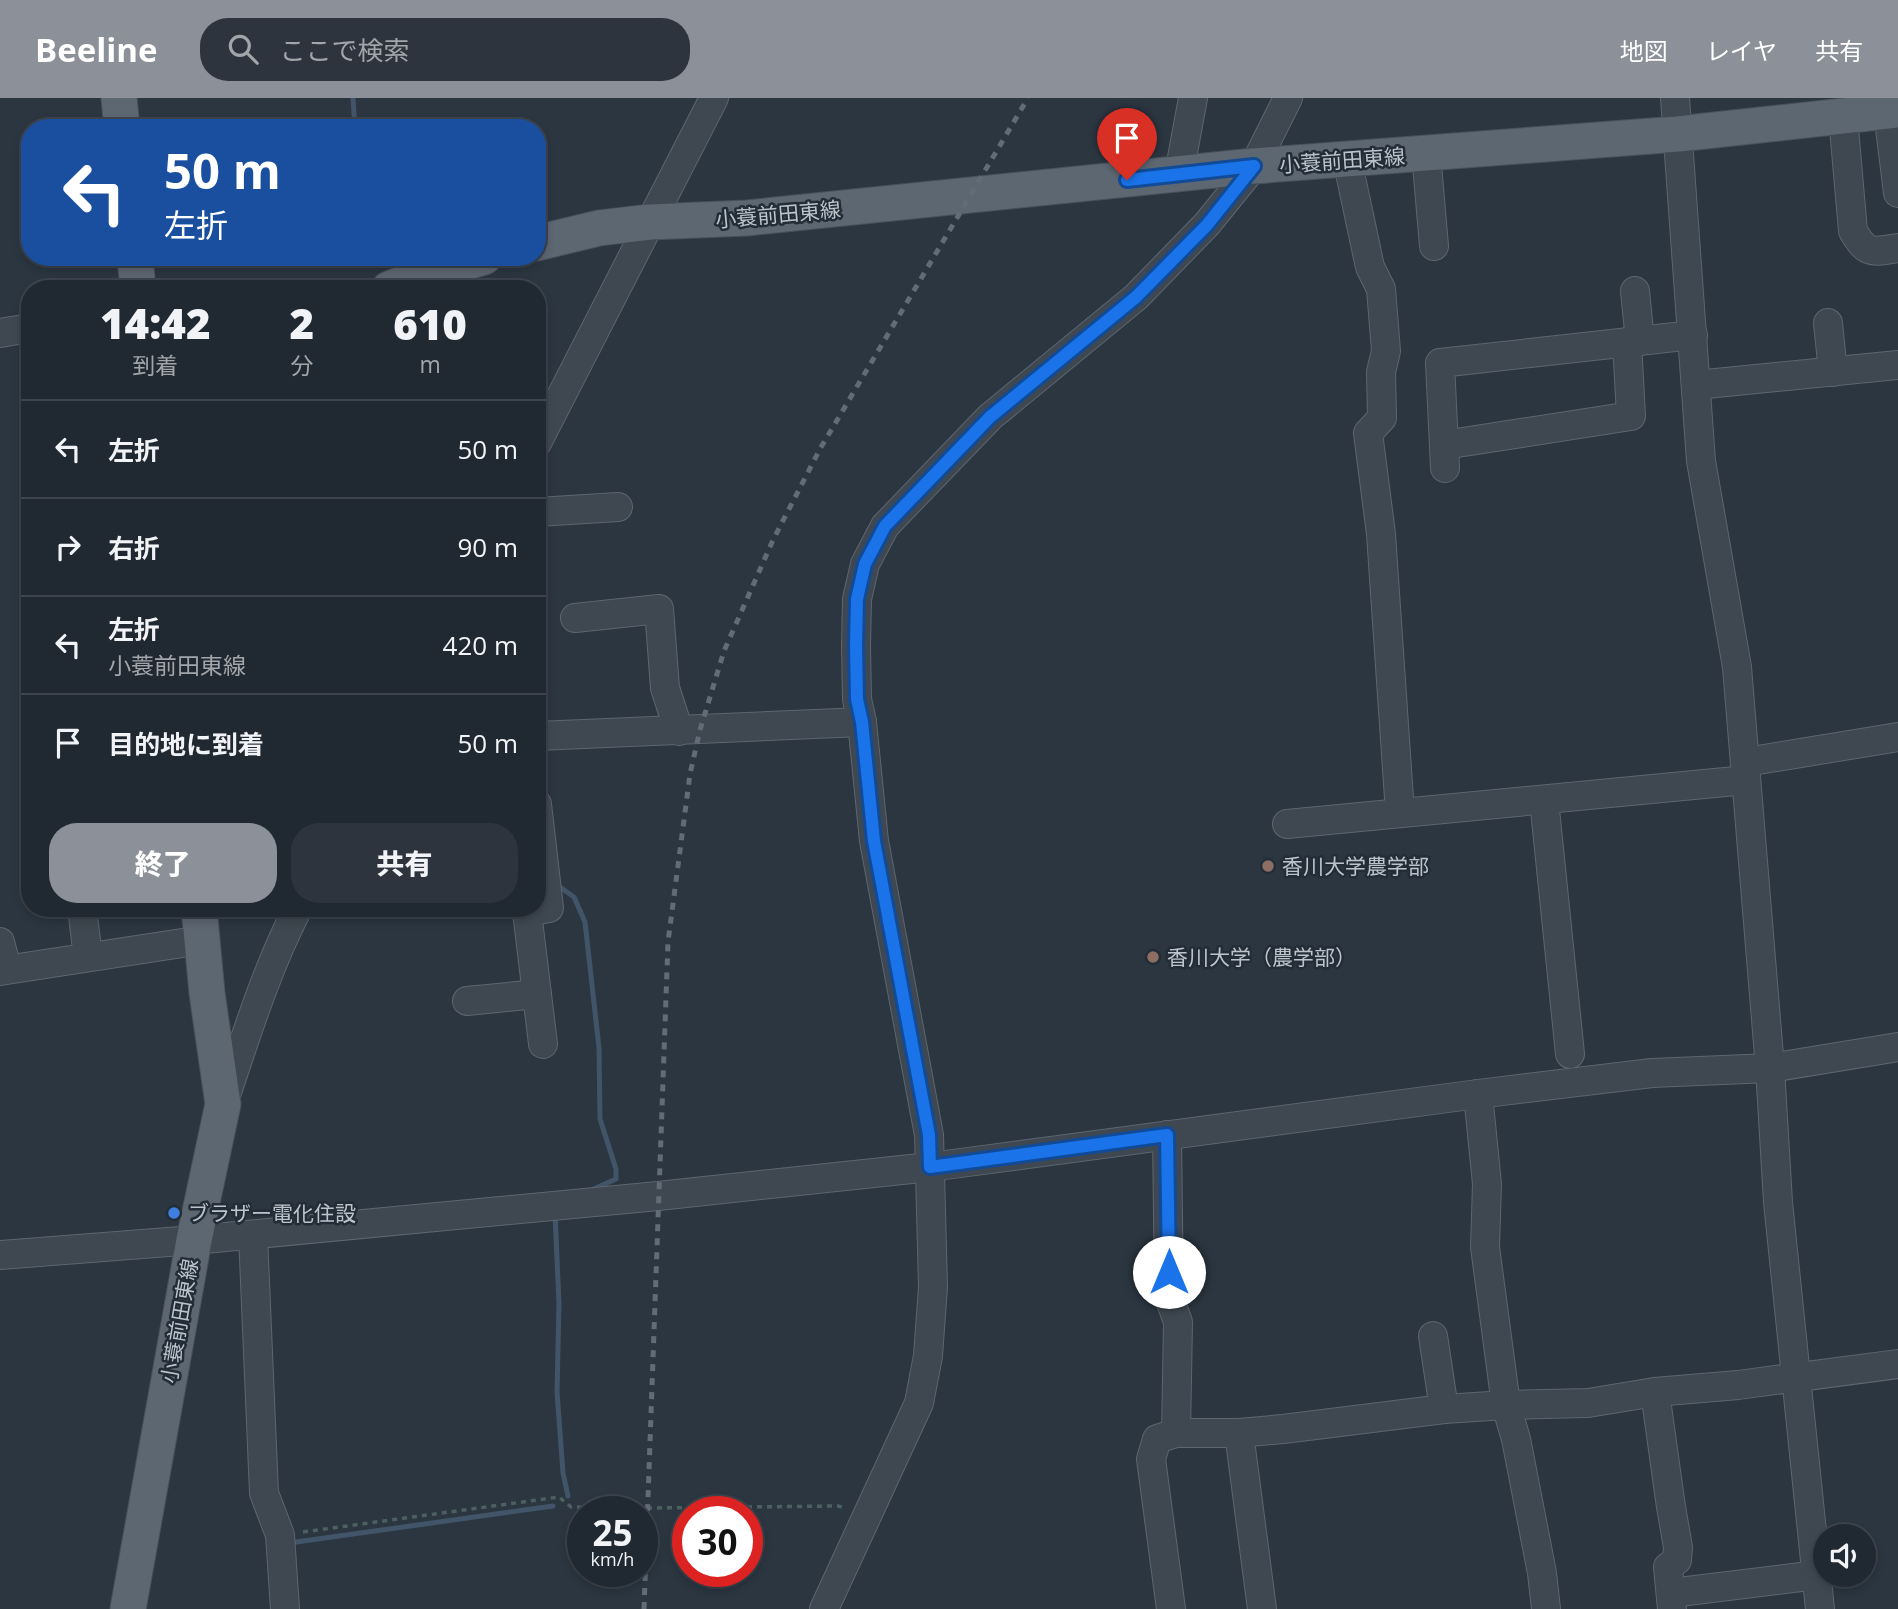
<!DOCTYPE html>
<html lang="ja">
<head>
<meta charset="utf-8">
<style>
	:root { --surface:#202831; --page:#2d343d; --text:#f1f3f6; --muted:#a2a6ab; --line:#3d444d; --accent:#8c9099 }
	body { margin:0; font-family:"Open Sans","Noto Sans JP",sans-serif; background:var(--page); color:var(--text); height:100vh; display:flex; flex-direction:column; font-size:26px; white-space:nowrap }
	* { box-sizing:border-box; margin:0 }
	p { font-size:23px; color:var(--muted) }
	.icon { flex:none; width:38px; height:38px; fill:none; stroke:currentColor; stroke-width:2; stroke-linecap:round; stroke-linejoin:round }
	.map { position:relative; flex:1; overflow:hidden }
	.side { position:absolute; left:21px; top:182px; width:525px; height:637px; display:flex; flex-direction:column; background:var(--surface); border-radius:28px; box-shadow:0 4px 10px #0003,0 0 0 2px var(--line) }
	.side>* { flex:none }
	.top-card { position:absolute; left:21px; top:21px; width:525px; height:147px; border-radius:28px; box-shadow:0 4px 10px #0003,0 0 0 2px var(--line); background:#1a4fa0; color:#fff; overflow:hidden }
	.fabs { position:absolute; left:1813px; top:1426px; display:grid; gap:14px }
	.fabs a { display:grid; place-items:center; width:63px; height:63px; border-radius:50%; background:var(--surface); box-shadow:0 4px 10px #0003,0 0 0 2px var(--line); font-size:35px }
	.speed { position:absolute; left:567px; top:1398px; display:flex; gap:14px; font-size:35px; font-weight:700; text-align:center }
	.speed>* { display:grid; place-content:center; width:91px; height:91px; border-radius:50%; background:var(--surface); box-shadow:0 4px 10px #0003,0 0 0 2px var(--line); line-height:1 }
	.speed small { font-size:18px; font-weight:400 }
	.speed .limit { border:10px solid #d22; background:#fff; color:#111 }
	.pin { position:absolute; display:grid; place-items:center; width:60px; height:60px; color:#fff; margin:-72px -30px; border-radius:50% 50% 50% 0; rotate:-45deg; box-shadow:0 0 7px #0007 }
	.pin .icon { rotate:45deg }
	.me { position:absolute; width:77px; margin:-38px; rotate:0deg; stroke-linejoin:round; filter:drop-shadow(0 0 5px #0008) }
	.turn { display:flex; align-items:center; gap:24px; height:147px; padding:0 28px; font-size:32px }
	.turn .icon { width:91px; height:91px; stroke-width:2.5 }
	.turn b { display:block; font-size:49px; line-height:60px }
	.eta { display:flex; justify-content:space-evenly; align-items:center; height:119px; text-align:center }
	.eta b { font-size:42px; font-weight:800; line-height:49px }
	.action { display:flex; gap:14px; margin-top:auto; padding:14px 28px }
	.action a { flex:1; height:80px; border-radius:28px; background:var(--accent); color:#fff; font-size:28px; font-weight:800; line-height:80px; text-align:center }
	.action a+a { background:var(--page); color:var(--text) }
	ul { padding:0; list-style:none }
	li { display:flex; align-items:center; gap:21px; height:98px; padding:0 28px; border-top:2px solid var(--line) }
	li div { flex:1 }
	li b { display:block; font-size:26px }
	li em { font-style:normal }
	header { display:flex; align-items:center; gap:42px; box-sizing:border-box; height:98px; padding:0 35px; background:var(--accent); color:#fff }
	header strong { font-size:33px }
	nav { display:flex; gap:38px; margin-inline-start:auto; font-size:24px }
	.search { width:490px; height:63px; background:var(--page); display:flex; align-items:center; gap:18px; box-sizing:border-box; padding:0 24px; border-radius:28px; color:var(--muted); font-size:26px }
	.map>svg:first-child { display:block }
	.lines { fill:none; stroke-linecap:round; stroke-linejoin:round }
	.stream { stroke:#425568; stroke-width:5 }
	.minor-casing { stroke:#5d666f; stroke-width:30 }
	.major-casing { stroke:#48515b; stroke-width:37 }
	.path { stroke:#4d6061; stroke-width:3.5; stroke-dasharray:5 5; stroke-linecap:butt }
	.minor { stroke:#3f4851; stroke-width:28 }
	.major { stroke:#5d6771; stroke-width:35 }
	.rail { stroke:#616c78; stroke-width:5; stroke-dasharray:7 7; stroke-linecap:butt }
	.route-casing { stroke:#114b97; stroke-width:18 }
	.route { stroke:#1a73e8; stroke-width:12 }
	.education-dot { fill:#8d6e63; stroke:#232d37; stroke-width:2.5 }
	.shop-dot { fill:#3f7fe0; stroke:#232d37; stroke-width:2.5 }
	.labels { text-anchor:middle; dominant-baseline:central; stroke-width:5; stroke-linejoin:round; paint-order:stroke }
	.street-label { font-size:21px; fill:#bcc3cb; stroke:#232d37 }
	.poi-label { font-size:21px; fill:#bcc3cb; stroke:#232d37; text-anchor:start }
</style>
</head>
<body>
<header>
<strong>Beeline</strong>
<div class="search"><svg class="icon" aria-label="search" viewBox="0 0 24 24"><circle cx="10" cy="10" r="6"/><path d="M15 15l6 6"/></svg>ここで検索</div>
<nav><a>地図</a><a>レイヤ</a><a>共有</a></nav>
</header>
<div class="map">
<svg width="1898" height="1511" viewBox="0 0 1898 1511">
	<rect width="100%" height="100%" fill="#2b3641"/>
	<g class="lines">
		<!-- stream -->
		<g class="stream">
			<polyline points="353,0 355,30"/>
			<polyline points="374,159 375,166"/>
			<polyline points="557,787 574,799 585,824 599,950 600,1021 616,1071 616,1081 589,1093"/>
			<polyline points="555,1115 559,1206 557,1294 563,1375 568,1398"/>
			<polyline points="289,1445 553,1408"/>
		</g>
		<defs>
			<g id="minor">
				<polyline points="1675,0 1701,363 1737,569 1770,970 1778,1104 1820,1511"/>
				<polyline points="1888,14 1898,95"/>
				<path d="M1843 19 1853 133C1867 157 1872 154 1898 150"/>
				<polyline points="1426,55 1434,148"/>
				<polyline points="1347,61 1370,169 1381,191 1386,253 1381,274 1382,320 1368,335 1381,436 1400,715"/>
				<polyline points="1179,76 1193,0"/>
				<polyline points="1635,193 1640,243"/>
				<polyline points="1828,225 1833,274"/>
				<polyline points="0,235 30,230"/>
				<polyline points="1696,287 1898,267"/>
				<polyline points="537,345 714,0"/>
				<polyline points="1444,347 1631,318 1627,244"/>
				<polyline points="1445,370 1440,265 1693,237"/>
				<polyline points="537,414 618,409"/>
				<polyline points="575,520 659,511 665,590 679,633"/>
				<polyline points="537,638 862,624"/>
				<polyline points="1746,664 1898,639"/>
				<polyline points="1544,702 1570,956"/>
				<polyline points="537,706 549,810 527,814 543,946"/>
				<polyline points="1287,726 1746,682"/>
				<polyline points="82,810 88,859"/>
				<polyline points="0,844 7,871"/>
				<polyline points="0,873 202,842"/>
				<polyline points="467,903 537,896"/>
				<polyline points="1478,996 1487,1086 1485,1149 1499,1254 1506,1307 1516,1341 1542,1475 1546,1511"/>
				<path d="M224 1003C246 938 266 872 298 810"/>
				<polyline points="1167,1037 1169,1199 1178,1224 1176,1335"/>
				<polyline points="253,1137 264,1395 280,1437 285,1511"/>
				<polyline points="0,1157 194,1142 658,1098 930,1069 1478,996 1652,975 1770,970 1898,949"/>
				<polyline points="1433,1238 1444,1311"/>
				<polyline points="1655,1294 1671,1409 1678,1449 1677,1462 1668,1469 1672,1511"/>
				<polyline points="1239,1335 1262,1511"/>
				<polyline points="1671,1495 1817,1477"/>
				<polyline points="824,1511 919,1305 928,1258 933,1189 929,1037 880,775 874,743 862,624 857,601 856,548 857,501 865,466 885,428 990,319 1136,199 1207,126 1254,68 1288,0"/>
				<polyline points="1171,1511 1151,1361 1157,1341 1176,1335 1239,1335 1283,1331 1444,1311 1506,1307 1588,1305 1655,1294 1738,1287 1898,1266"/>
			</g>
			<g id="major">
				<polyline points="119,0 122,30"/>
				<polyline points="537,145 599,130 650,124 747,120 1254,68 1678,36 1898,12"/>
				<polyline points="135,159 138,191"/>
				<polyline points="389,191 427,176 484,159"/>
				<polyline points="128,1511 194,1142 223,1006 207,895 199,810"/>
			</g>
		</defs>
		<!-- minor casing -->
		<use href="#minor" class="minor-casing"/>
		<!-- major casing -->
		<use href="#major" class="major-casing"/>
		<!-- path -->
		<polyline class="path" points="303,1434 559,1399 571,1409 648,1410 838,1408 846,1410"/>
		<!-- minor -->
		<use href="#minor" class="minor"/>
		<!-- major -->
		<use href="#major" class="major"/>
		<!-- rail -->
		<polyline class="rail" points="644,1511 668,844 690,676 700,632 724,553 773,442 820,351 1028,0"/>
	</g>
	<g class="lines">
		<defs>
			<polyline id="route" points="1127,82 1254,68 1207,127 1136,199 990,319 885,428 865,466 857,501 856,548 857,601 862,624 874,743 880,775 929,1037 930,1069 1167,1037 1169,1174"/>
		</defs>
		<!-- route casing -->
		<use href="#route" class="route-casing"/>
		<!-- route -->
		<use href="#route" class="route"/>
	</g>
	<!-- markers -->
	<g class="education-dot">
		<circle cx="1268" cy="768" r="7"/>
		<circle cx="1153" cy="859" r="7"/>
	</g>
	<circle class="shop-dot" cx="174" cy="1115" r="7"/>
	<g class="labels">
		<!-- street labels -->
		<g class="street-label">
			<text transform="translate(1342 62) rotate(-4)">小蓑前田東線</text>
			<text transform="translate(778 116) rotate(-5)">小蓑前田東線</text>
			<text transform="translate(179 1223) rotate(-80)">小蓑前田東線</text>
		</g>
		<!-- poi labels -->
		<g class="poi-label">
			<text x="1282" y="768">香川大学農学部</text>
			<text x="1167" y="859">香川大学（農学部）</text>
			<text x="188" y="1115">ブラザー電化住設</text>
		</g>
	</g>
</svg>
<div class="fabs">
<a><svg class="icon" aria-label="sound" viewBox="0 0 24 24"><path d="M4 9h4l5-4v14l-5-4H4zM17 9q2 3 0 6"/></svg></a>
</div>
<div class="speed"><div>25<small>km/h</small></div><div class="limit">30</div></div>
<div class="pin" style="left:1127px;top:82px;background:#d93025"><svg class="icon" aria-label="arrive" viewBox="0 0 24 24"><path d="M6 21V4h12l-3 4 3 4H6"/></svg></div>
<svg class="me" style="left:1169px;top:1174px" viewBox="-20 -20 40 40"><circle r="19" fill="#fff"/><path d="M0-13L10 11 0 6-10 11z" fill="#1a73e8"/></svg>
<div class="top-card">
<div class="turn"><svg class="icon" aria-label="left" viewBox="0 0 24 24"><path d="M17 20v-9H6M10 6l-5 5 5 5"/></svg><div><b>50 m</b>左折</div></div>
</div>
<section class="side">
<div class="eta">
<div><b>14:42</b><p>到着</p></div>
<div><b>2</b><p>分</p></div>
<div><b>610</b><p>m</p></div>
</div>
<ul>
<li><svg class="icon" aria-label="left" viewBox="0 0 24 24"><path d="M17 20v-9H6M10 6l-5 5 5 5"/></svg><div><b>左折</b></div><em>50 m</em></li>
<li><svg class="icon" aria-label="right" viewBox="0 0 24 24"><path d="M7 20v-9h11M14 6l5 5-5 5"/></svg><div><b>右折</b></div><em>90 m</em></li>
<li><svg class="icon" aria-label="left" viewBox="0 0 24 24"><path d="M17 20v-9H6M10 6l-5 5 5 5"/></svg><div><b>左折</b><p>小蓑前田東線</p></div><em>420 m</em></li>
<li><svg class="icon" aria-label="arrive" viewBox="0 0 24 24"><path d="M6 21V4h12l-3 4 3 4H6"/></svg><div><b>目的地に到着</b></div><em>50 m</em></li>
</ul>
<div class="action"><a>終了</a><a>共有</a></div>
</section>
</div>
</body>
</html>
